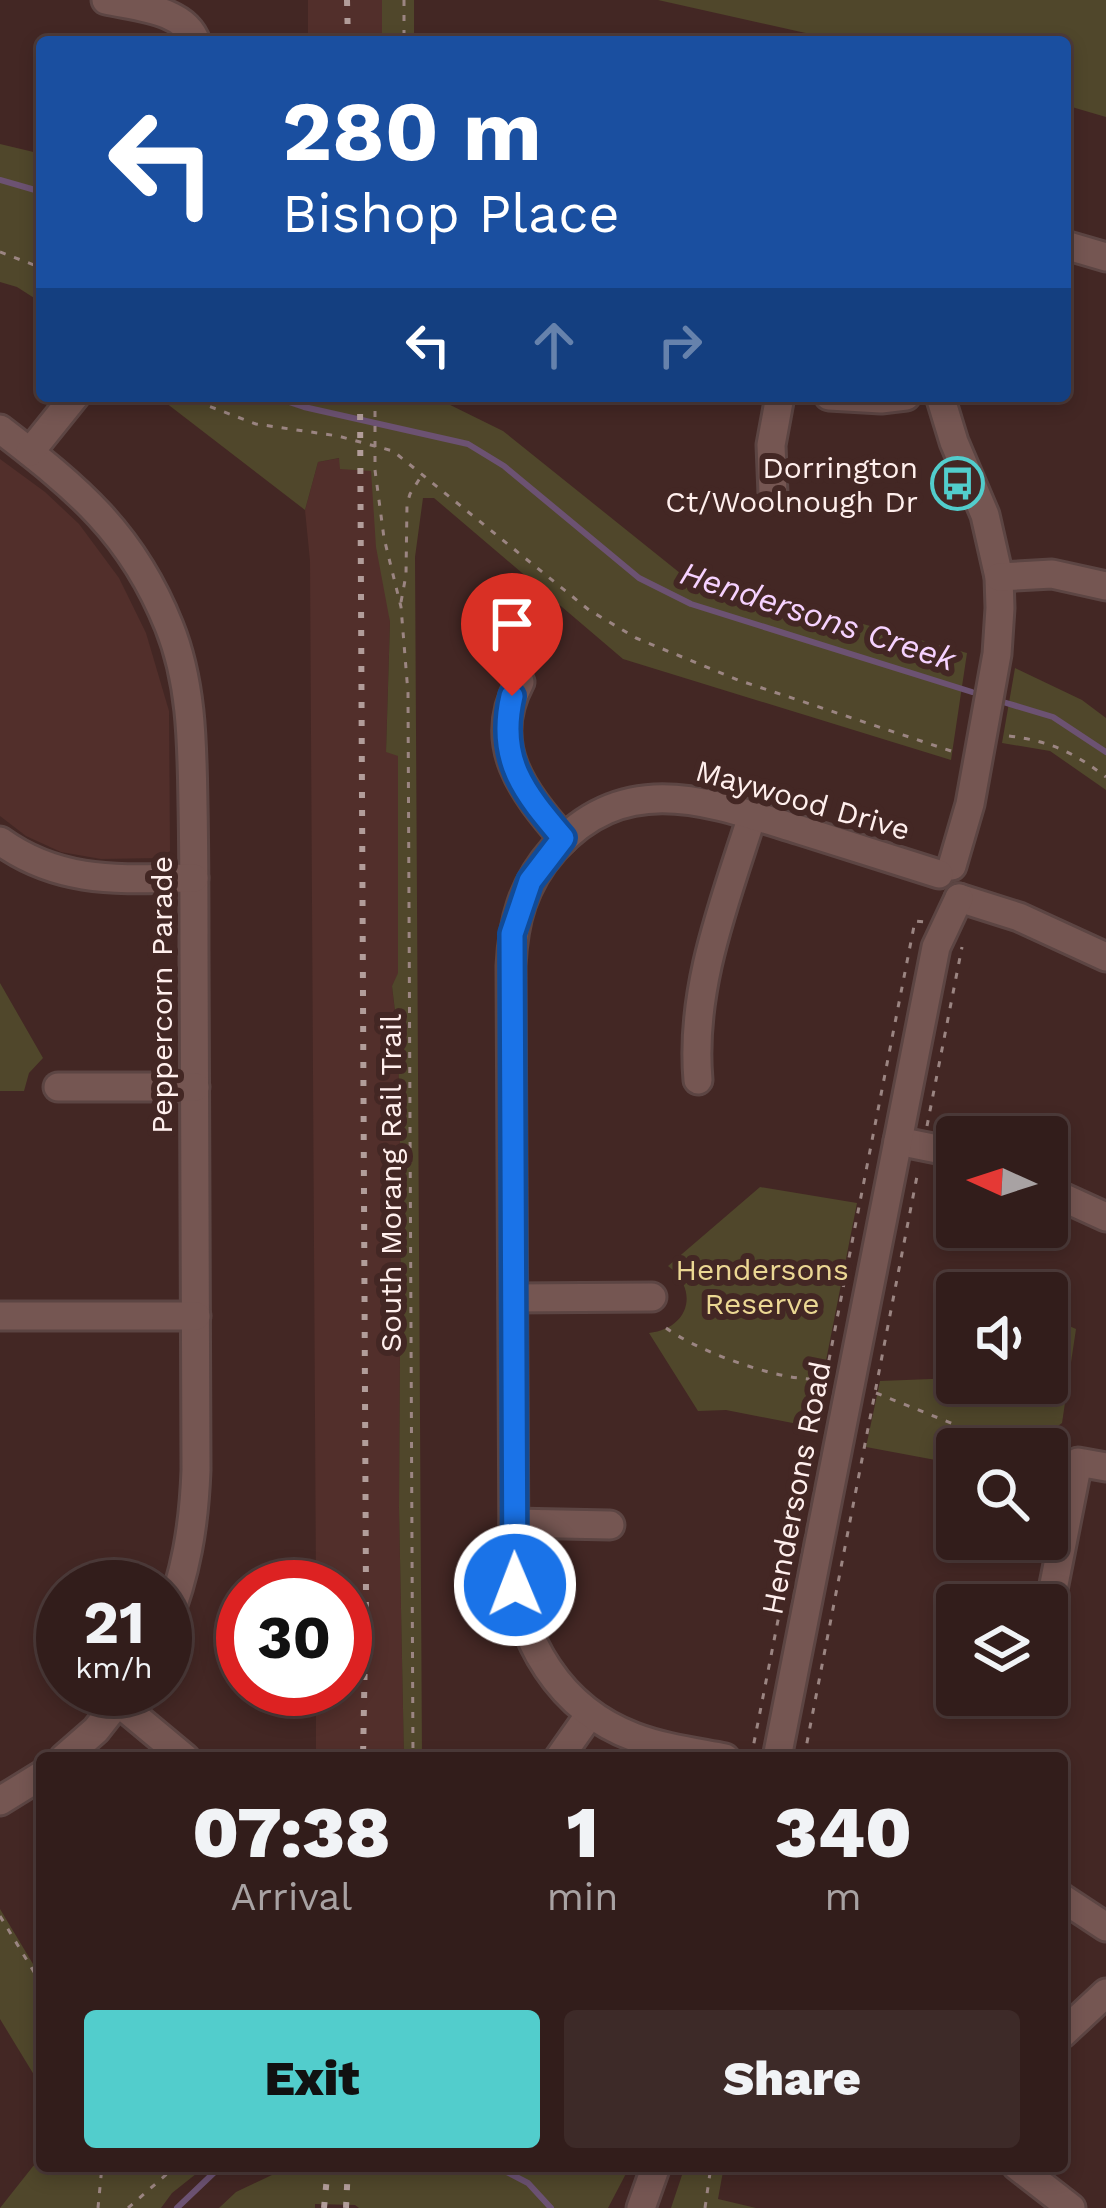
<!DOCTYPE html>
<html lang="en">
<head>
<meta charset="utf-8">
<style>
	:root { --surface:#321d1b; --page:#3d2a28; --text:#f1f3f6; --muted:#a8a2a3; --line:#4d3b3a; --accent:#52cdcc }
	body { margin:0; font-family:"Work Sans",sans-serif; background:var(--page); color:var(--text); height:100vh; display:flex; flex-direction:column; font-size:45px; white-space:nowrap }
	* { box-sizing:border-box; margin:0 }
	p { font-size:39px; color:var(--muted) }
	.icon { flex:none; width:66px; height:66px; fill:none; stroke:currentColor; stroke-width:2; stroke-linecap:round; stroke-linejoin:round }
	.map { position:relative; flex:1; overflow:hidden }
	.details { position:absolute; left:36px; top:1752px; width:1032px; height:420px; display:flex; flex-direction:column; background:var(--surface); border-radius:12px; box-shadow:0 6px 18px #0003,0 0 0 3px var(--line) }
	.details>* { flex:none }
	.guide { position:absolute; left:36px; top:36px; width:1035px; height:366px; border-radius:12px; box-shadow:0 6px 18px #0003,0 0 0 3px var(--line); background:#1a4fa0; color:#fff; overflow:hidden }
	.needle { width:78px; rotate:273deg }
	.tools { position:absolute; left:936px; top:1116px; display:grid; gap:24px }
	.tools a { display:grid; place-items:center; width:132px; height:132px; border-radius:12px; background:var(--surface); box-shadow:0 6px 18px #0003,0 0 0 3px var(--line); font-size:60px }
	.speed { position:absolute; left:36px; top:1560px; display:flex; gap:24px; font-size:60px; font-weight:700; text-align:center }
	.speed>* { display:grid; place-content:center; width:156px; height:156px; border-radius:50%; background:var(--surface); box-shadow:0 6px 18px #0003,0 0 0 3px var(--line); line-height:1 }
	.speed small { font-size:30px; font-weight:400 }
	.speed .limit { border:18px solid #d22; background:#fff; color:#111 }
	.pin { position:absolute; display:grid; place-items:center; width:102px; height:102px; color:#fff; margin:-123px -51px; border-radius:50% 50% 50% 0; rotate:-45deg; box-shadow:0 0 12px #0007 }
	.pin .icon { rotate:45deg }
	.me { position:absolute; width:132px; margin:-66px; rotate:359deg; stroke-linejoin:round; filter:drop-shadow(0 0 9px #0008) }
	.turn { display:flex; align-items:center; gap:42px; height:252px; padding:0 48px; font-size:54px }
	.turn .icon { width:156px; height:156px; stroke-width:2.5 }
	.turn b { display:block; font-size:84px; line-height:102px }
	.lanes { display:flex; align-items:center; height:114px; padding:0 48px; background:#0003; justify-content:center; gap:60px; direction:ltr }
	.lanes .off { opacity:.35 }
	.eta { display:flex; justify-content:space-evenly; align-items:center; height:204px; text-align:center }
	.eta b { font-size:72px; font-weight:800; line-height:84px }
	.primary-button { display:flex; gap:24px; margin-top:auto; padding:24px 48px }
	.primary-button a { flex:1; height:138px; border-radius:12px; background:var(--accent); color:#111; font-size:48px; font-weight:800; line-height:138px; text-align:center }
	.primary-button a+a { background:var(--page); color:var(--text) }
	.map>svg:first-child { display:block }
	.built { fill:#522f2b }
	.green { fill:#50472b }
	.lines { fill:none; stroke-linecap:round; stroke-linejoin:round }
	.stream { stroke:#6c5272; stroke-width:6 }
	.minor-casing { stroke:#5c4543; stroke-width:33 }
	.path { stroke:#9b8582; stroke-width:3; stroke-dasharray:6 9; stroke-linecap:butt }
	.minor { stroke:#755652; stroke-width:27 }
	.rail { stroke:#b29d9a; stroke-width:6; stroke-dasharray:6 12; stroke-linecap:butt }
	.path-bridge { stroke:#9b8582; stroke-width:3; stroke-dasharray:6 9; stroke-linecap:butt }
	.route-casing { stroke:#114b97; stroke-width:30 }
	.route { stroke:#1a73e8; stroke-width:21 }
	.labels { text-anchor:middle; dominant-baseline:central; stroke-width:12; stroke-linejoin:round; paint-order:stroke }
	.poi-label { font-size:30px; fill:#ffefed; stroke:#432724; text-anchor:end }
	.street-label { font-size:30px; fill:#ffefed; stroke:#432724 }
	.park-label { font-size:30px; fill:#ebd793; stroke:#432724 }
	.water-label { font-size:33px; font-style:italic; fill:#f6d2ff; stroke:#432724 }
</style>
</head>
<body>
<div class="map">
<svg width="1106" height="2208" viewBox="0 0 1106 2208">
	<rect width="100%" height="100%" fill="#432724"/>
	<!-- built -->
	<g class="built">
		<rect x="308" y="0" width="74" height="42"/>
		<polygon points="340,458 371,470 390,622 386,751 398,755 398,974 392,986 398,1036 401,1198 399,1508 404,1758 316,1758 316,1689 345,1689 345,1587 316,1587 310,561 305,510 318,462"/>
		<polygon points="0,459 45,492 79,524 119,578 146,633 169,711 170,851 162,858 101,859 61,852 26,836 0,816"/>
	</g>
	<!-- green -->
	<g class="green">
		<rect x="382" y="0" width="32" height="42"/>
		<polygon points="658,0 1106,0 1106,117 1065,105 1065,42 846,42"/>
		<polygon points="0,144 42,154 42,303 17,287 0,282"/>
		<polygon points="157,396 432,396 503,431 680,573 967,653 951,760 623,659 434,498 423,498 415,557 422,1758 404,1758 399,1508 401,1198 398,1036 392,986 398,973 398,756 386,752 390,622 376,547 371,471 340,469 339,458 318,462 305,510"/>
		<polygon points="1015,668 1082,700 1106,718 1106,790 1050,751 1002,743"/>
		<polygon points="0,983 43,1058 29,1073 24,1091 0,1091"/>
		<path d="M760 1187 857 1203 813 1427 726 1410 698 1411 649 1333C689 1329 700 1290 668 1266Z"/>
		<polygon points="1047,1316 1076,1329 1062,1423 1047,1434 1042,1449 957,1449 957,1464 866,1447 880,1381 957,1378 957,1383 1047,1383"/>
		<polygon points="0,1909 42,1979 42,2088 0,2019"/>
		<polygon points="42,2155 42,2166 206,2166 172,2193 161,2208 0,2208"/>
		<polygon points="291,2166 630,2166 608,2208 359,2208 355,2205 315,2204 315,2208 219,2208 236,2192"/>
		<polygon points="685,2166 724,2166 718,2199 756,2208 671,2208"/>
	</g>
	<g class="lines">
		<!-- stream -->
		<g class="stream">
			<polyline points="0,180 42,192"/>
			<polyline points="271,396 304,407 468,444 504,466 639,578 691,604 972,692"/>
			<polyline points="1003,702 1053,717 1106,752"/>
			<polyline points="495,2166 528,2183 551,2208"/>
			<polyline points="177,2208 221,2166"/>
		</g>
		<defs>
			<g id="minor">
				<path d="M106 0C136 7 185 9 196 42"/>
				<polyline points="1065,245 1106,257"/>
				<polyline points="829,396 881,399 906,396"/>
				<polyline points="940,396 954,442 985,515 999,577 1000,608 997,654 970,804 952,866"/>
				<path d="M0 429C77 488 132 533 169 626 192 683 192 744 193 805 194 854 194 902 194 951 195 1124 196 1297 196 1470 194 1525 186 1575 165 1626"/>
				<polyline points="30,452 75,396"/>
				<polyline points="773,494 771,445 780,396"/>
				<polyline points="999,577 1052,574 1106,586"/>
				<path d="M520 682C486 745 523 792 564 839"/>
				<path d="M0 841C61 885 122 879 194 878"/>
				<polyline points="959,898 1019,917 1106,957"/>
				<path d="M698 1080C690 989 725 901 752 816"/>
				<polyline points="58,1087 195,1087"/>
				<polyline points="898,1141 957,1153"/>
				<polyline points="1047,1190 1106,1217"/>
				<polyline points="513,1298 652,1297"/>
				<polyline points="0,1316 196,1316"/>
				<polyline points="514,1523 610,1525"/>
				<polyline points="1047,1620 1078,1462 1106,1467"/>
				<polyline points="1047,1657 1049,1669"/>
				<polyline points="119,1703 185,1758"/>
				<polyline points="64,1758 96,1730 128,1689"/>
				<polyline points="559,1758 590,1714"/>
				<path d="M725 1758C694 1752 663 1748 634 1737 560 1709 518 1640 514 1564L511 966C513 921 523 884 554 849 627 768 712 803 800 830 846 845 893 859 939 874"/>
				<polyline points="777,1758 936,947 959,898"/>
				<polyline points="0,1801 42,1775"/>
				<polyline points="1062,1898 1106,1927"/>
				<polyline points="1062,2034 1106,1993"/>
				<polyline points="1017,2166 1071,2208"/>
				<polyline points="641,2208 656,2166"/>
			</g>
		</defs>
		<!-- minor casing -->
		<use href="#minor" class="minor-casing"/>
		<!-- path -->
		<g class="path">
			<polyline points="404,0 404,42"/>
			<polyline points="0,252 42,268"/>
			<polyline points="182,396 256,424 338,436 393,451 589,610 636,638 738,680 957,753"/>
			<polyline points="375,470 384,538 401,607 408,693 413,1758"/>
			<polyline points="401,602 406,575 407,504 410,494 420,478"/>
			<path d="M1009 736C1050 741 1073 752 1106 777"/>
			<polyline points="927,1126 962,947"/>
			<path d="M666 1328C695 1349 750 1369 786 1376 799 1379 812 1378 825 1382"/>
			<polyline points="876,1393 971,1431 1025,1438 1045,1445"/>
			<polyline points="751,1758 915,921 925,922"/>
			<polyline points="804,1758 918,1171"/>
			<polyline points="0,1916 42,1985"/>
			<polyline points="98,2208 102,2166"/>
			<polyline points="128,2208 176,2166"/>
			<polyline points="705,2208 711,2166"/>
		</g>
		<!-- minor -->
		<use href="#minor" class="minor"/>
		<!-- rail -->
		<g class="rail">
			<polyline points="347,0 348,42"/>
			<polyline points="360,396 366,1595 363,1758"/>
			<polyline points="324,2208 328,2166"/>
			<polyline points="346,2208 348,2166"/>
		</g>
		<!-- path-bridge -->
		<polyline class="path-bridge" points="375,396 375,470"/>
	</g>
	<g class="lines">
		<defs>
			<path id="route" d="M512 696C497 760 524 792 563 838L530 881 512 934 515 1585"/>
		</defs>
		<!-- route casing -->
		<use href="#route" class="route-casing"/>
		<!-- route -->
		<use href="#route" class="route"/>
	</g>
	<!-- icons -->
	<defs>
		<symbol id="bus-ring" viewBox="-11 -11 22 22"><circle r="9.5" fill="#432724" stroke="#52cdcc" stroke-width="1.5"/><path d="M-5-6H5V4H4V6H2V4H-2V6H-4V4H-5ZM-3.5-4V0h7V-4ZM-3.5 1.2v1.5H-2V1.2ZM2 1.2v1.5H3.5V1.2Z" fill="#52cdcc"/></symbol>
	</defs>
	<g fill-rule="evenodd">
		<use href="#bus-ring" x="928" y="454" width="59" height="59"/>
	</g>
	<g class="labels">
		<!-- poi labels -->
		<g class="poi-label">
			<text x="918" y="467">Dorrington<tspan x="918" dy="34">Ct/Woolnough Dr</tspan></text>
		</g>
		<!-- street labels -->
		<g class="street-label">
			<text transform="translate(803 800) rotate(16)">Maywood Drive</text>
			<text transform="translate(161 995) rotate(-90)">Peppercorn Parade</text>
			<text transform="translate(390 1183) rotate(-90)">South Morang Rail Trail</text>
			<text transform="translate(796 1488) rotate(-79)">Hendersons Road</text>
		</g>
		<!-- park labels -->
		<g class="park-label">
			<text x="762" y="1269">Hendersons<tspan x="762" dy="34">Reserve</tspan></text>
		</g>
		<!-- water labels -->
		<g class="water-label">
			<text transform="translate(818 616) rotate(18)">Hendersons Creek</text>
		</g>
	</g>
</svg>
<div class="tools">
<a><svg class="needle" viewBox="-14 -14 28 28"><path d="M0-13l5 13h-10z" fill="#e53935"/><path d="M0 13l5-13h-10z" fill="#a8a2a3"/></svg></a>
<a><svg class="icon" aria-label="sound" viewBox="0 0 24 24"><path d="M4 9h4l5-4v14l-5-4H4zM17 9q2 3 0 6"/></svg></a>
<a><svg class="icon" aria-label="search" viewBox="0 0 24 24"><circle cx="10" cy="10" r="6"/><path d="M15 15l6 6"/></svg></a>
<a><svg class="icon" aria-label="layers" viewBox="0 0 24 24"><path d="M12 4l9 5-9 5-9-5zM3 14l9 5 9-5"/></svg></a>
</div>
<div class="speed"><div>21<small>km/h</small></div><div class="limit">30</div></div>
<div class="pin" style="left:512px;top:696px;background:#d93025"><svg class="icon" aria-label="arrive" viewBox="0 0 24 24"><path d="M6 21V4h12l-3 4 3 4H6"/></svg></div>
<svg class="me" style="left:515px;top:1585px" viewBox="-20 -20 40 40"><circle r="17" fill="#1a73e8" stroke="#fff" stroke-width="3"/><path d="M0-11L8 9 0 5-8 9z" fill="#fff"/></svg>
<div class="guide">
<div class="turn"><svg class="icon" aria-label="left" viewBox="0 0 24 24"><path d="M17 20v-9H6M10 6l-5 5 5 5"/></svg><div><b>280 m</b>Bishop Place</div></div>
<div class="lanes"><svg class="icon" aria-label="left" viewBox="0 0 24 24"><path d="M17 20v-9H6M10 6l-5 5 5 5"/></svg><svg class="icon off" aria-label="ahead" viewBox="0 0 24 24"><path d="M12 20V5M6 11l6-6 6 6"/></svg><svg class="icon off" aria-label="right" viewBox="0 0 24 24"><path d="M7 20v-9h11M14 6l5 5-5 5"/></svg></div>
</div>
<section class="details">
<div class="eta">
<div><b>07:38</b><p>Arrival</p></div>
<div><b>1</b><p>min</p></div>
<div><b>340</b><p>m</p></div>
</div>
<div class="primary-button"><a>Exit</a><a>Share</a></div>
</section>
</div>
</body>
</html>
